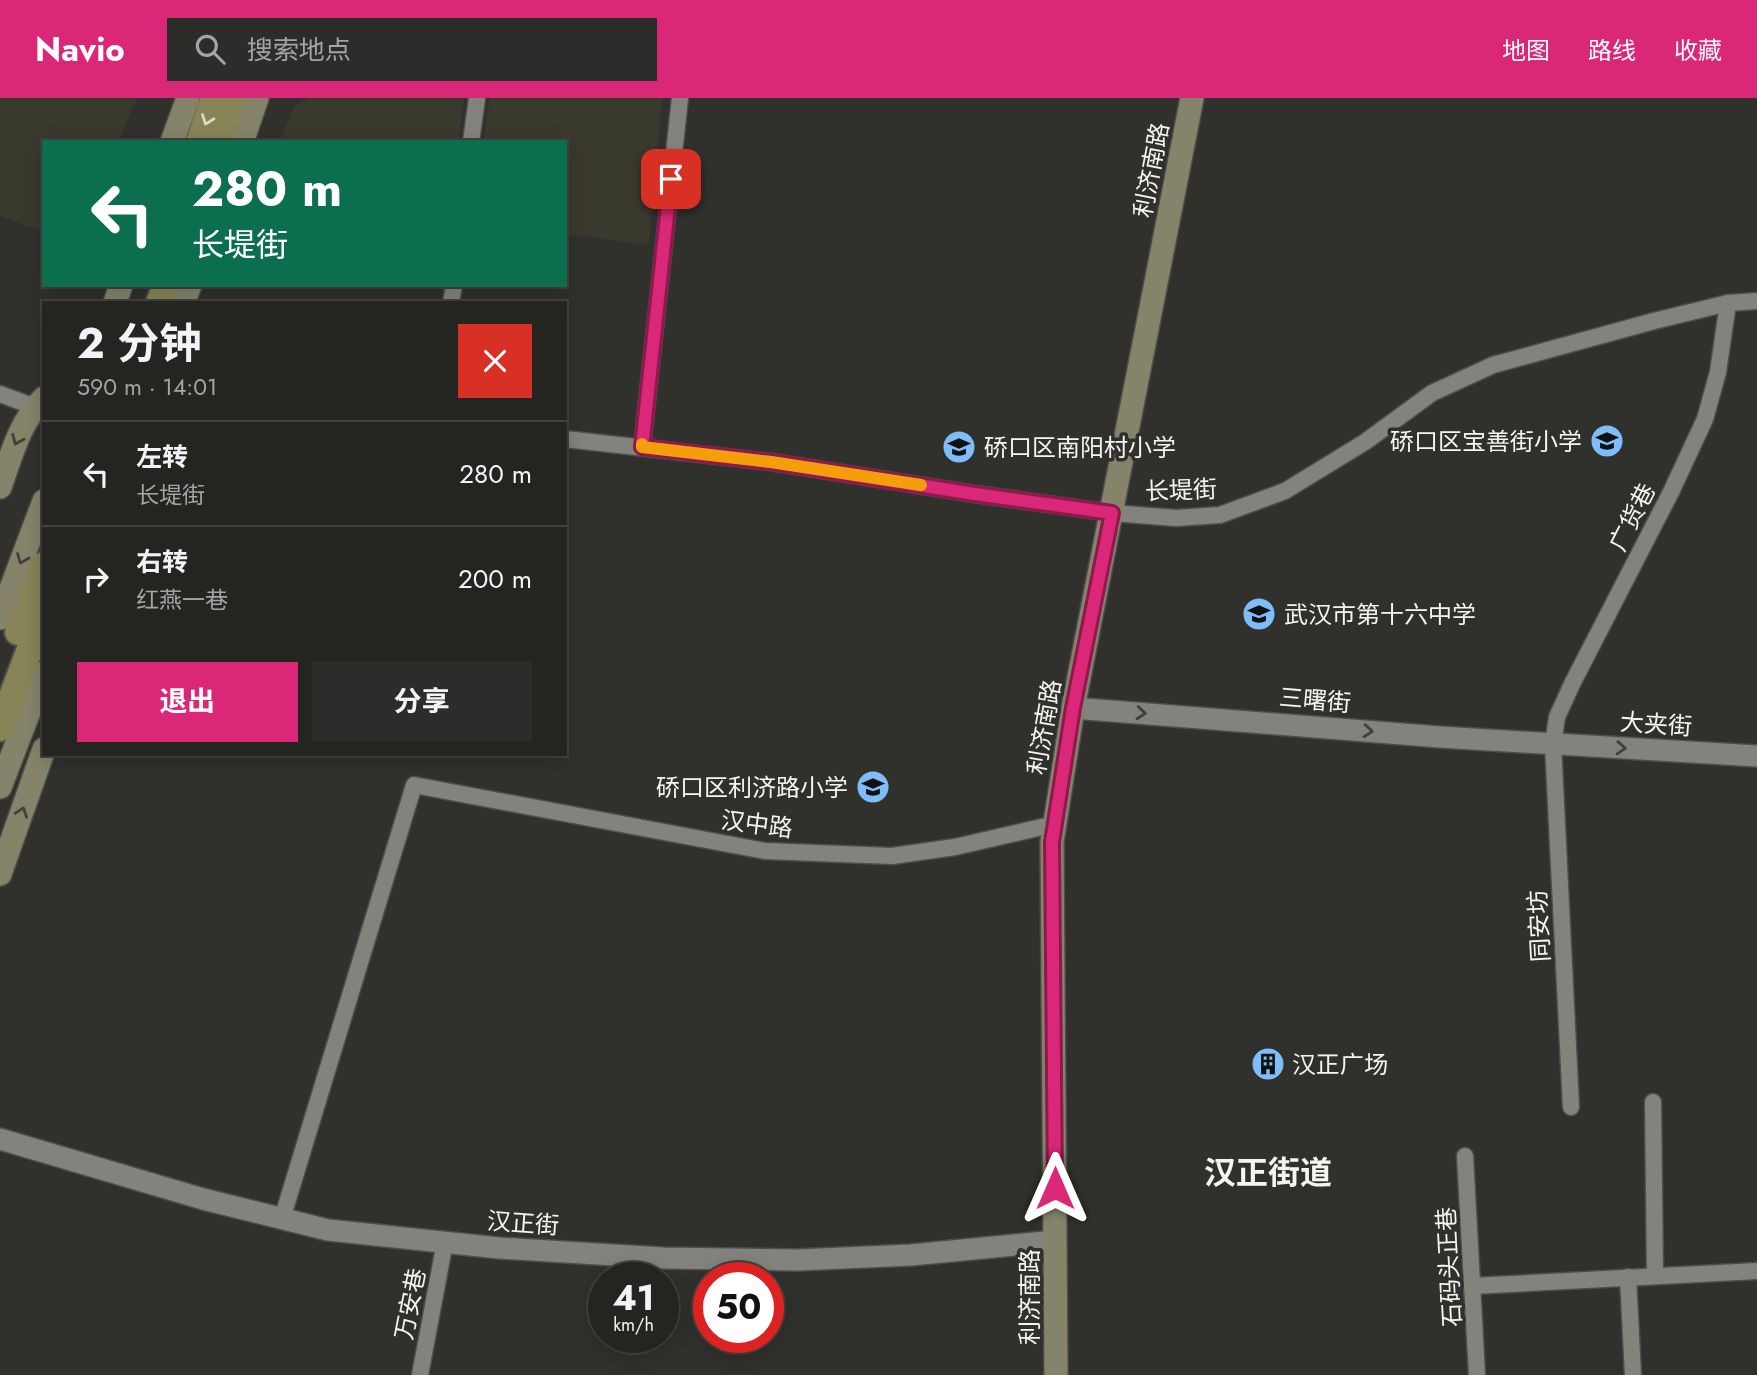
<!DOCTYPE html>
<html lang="zh">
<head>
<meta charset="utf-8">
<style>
	:root { --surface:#242421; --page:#2c2c2a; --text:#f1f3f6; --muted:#a3a4a5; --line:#41413f; --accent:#db2777 }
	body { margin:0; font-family:Jost,"Noto Sans SC",sans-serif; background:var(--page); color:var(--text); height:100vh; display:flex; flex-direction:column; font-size:26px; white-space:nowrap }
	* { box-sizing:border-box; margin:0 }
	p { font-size:23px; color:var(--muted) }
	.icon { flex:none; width:38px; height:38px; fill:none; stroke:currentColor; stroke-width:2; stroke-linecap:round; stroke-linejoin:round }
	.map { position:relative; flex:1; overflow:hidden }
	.side { position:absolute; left:42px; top:203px; width:525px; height:455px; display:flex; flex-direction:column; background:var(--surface); border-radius:0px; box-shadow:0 4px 18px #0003,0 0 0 2px var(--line) }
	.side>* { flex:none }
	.hud { position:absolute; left:42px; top:42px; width:525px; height:147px; border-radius:0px; box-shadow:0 4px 18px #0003,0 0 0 2px var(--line); background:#0b6e4f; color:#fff; overflow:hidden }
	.speed { position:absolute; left:588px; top:1164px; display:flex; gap:14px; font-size:35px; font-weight:700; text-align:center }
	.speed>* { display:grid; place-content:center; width:91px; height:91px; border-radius:50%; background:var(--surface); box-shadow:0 4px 18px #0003,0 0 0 2px var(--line); line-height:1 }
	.speed small { font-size:18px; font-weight:400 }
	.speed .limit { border:10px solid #d22; background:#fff; color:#111 }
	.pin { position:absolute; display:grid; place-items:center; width:60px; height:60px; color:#fff; margin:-30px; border-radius:14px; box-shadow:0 4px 10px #0006 }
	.me { position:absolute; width:77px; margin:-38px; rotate:0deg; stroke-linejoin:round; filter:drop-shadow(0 0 5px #0008) }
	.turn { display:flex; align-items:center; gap:24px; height:147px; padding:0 35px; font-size:32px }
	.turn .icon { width:91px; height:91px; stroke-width:2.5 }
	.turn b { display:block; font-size:49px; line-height:60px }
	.round { display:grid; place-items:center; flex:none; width:74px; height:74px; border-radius:0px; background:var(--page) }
	.headline { display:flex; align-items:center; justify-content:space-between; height:119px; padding:0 35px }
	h1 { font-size:42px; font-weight:700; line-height:52px }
	.button { display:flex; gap:14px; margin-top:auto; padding:14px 35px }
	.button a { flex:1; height:80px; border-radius:0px; background:var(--accent); color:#fff; font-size:28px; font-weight:700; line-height:80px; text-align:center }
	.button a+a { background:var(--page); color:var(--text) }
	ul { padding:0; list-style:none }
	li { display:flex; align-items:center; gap:21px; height:105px; padding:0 35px; border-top:2px solid var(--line) }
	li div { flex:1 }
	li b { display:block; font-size:26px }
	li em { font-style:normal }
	header { display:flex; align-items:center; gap:42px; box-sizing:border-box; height:98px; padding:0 35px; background:var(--accent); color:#fff }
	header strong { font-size:33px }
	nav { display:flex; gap:38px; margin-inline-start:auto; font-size:24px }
	.search { width:490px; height:63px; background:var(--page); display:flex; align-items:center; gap:18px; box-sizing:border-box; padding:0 24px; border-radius:0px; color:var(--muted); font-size:26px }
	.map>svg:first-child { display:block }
	.built { fill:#39392e }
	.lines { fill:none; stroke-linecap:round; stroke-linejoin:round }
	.minor-casing { stroke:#4d4d49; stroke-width:19 }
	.tertiary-casing { stroke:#4d4d49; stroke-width:24 }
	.secondary-casing { stroke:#4d4d49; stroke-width:26 }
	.primary-casing { stroke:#4d4d49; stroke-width:30 }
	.minor { stroke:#83837e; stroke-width:16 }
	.tertiary { stroke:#83837e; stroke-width:21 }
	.secondary { stroke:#85846b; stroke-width:23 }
	.primary { stroke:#878458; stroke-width:26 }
	.oneway { stroke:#d9d8cb }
	.oneway2 { stroke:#414139 }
	.oneway3 { stroke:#41413c }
	.route-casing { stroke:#8e194d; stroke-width:18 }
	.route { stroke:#db2777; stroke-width:12 }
	.slow { stroke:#f59e0b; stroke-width:12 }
	.labels { text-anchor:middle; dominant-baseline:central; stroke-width:7; stroke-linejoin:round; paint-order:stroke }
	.street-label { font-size:24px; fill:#f4f4f1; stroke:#30302c }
	.poi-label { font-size:24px; fill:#f4f4f1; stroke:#30302c; text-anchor:start }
	.district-label { font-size:32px; font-weight:bold; fill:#f4f4f1; stroke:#30302c }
</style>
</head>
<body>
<header>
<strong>Navio</strong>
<div class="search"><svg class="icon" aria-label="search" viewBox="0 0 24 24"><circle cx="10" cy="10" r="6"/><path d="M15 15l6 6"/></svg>搜索地点</div>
<nav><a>地图</a><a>路线</a><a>收藏</a></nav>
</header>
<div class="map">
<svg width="1757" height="1277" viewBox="0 0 1757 1277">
	<rect width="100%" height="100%" fill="#30302c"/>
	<!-- built -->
	<g class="built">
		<polygon points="0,0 137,0 118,44 44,44 44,134 0,118"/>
		<polygon points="308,0 464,0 459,44 280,44 294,8"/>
		<polygon points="490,0 662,0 649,147 565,136 565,44 483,44"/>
	</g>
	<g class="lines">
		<defs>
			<g id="minor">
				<polyline points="471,44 477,0"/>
				<polyline points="451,205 454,187"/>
				<polyline points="0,296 35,309"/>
				<polyline points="565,341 771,364 975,396 1112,415 1176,420 1220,417 1285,393 1365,344 1432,295 1493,267 1654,223 1728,205 1757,203"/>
				<polyline points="642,349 680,0"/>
				<polyline points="1653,1004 1655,1178"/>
				<polyline points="1571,1009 1553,646 1557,619 1572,586 1671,394 1705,321 1718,274 1728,205"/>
				<polyline points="1465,1058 1477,1277"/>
				<polyline points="282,1121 414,687 765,753 892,758 955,749 1055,726"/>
				<polyline points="1628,1179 1633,1277"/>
				<polyline points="1472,1188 1757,1173"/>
				<polyline points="420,1277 445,1144"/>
			</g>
			<g id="tertiary">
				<polyline points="1073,610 1440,639 1757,658"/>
				<polyline points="0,1041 203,1101 328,1132 499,1150 663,1160 797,1162 911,1157 1055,1143"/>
			</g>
			<g id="secondary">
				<polyline points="172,44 188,0"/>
				<polyline points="242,44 257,0"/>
				<polyline points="115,205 121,187"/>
				<polyline points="183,205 190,187"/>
				<path d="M0 389C11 358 20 323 44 300"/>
				<polyline points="0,520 44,403"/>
				<polyline points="0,689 44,575"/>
				<polyline points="0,776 44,651"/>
				<polyline points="1056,1277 1052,744 1073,610 1192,0"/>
			</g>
			<g id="primary">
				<polyline points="199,44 214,0"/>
				<polyline points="219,44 234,0"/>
				<polyline points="159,205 166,187"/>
				<polyline points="18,534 44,467"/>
				<polyline points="0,630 44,514"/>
			</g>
		</defs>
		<!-- minor casing -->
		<use href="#minor" class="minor-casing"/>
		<!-- tertiary casing -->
		<use href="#tertiary" class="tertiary-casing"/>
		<!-- secondary casing -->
		<use href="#secondary" class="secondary-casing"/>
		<!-- primary casing -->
		<use href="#primary" class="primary-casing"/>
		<!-- minor -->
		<use href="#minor" class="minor"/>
		<!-- tertiary -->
		<use href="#tertiary" class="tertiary"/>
		<!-- secondary -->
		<use href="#secondary" class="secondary"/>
		<!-- primary -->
		<use href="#primary" class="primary"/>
	</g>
	<!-- one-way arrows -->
	<defs><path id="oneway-chevron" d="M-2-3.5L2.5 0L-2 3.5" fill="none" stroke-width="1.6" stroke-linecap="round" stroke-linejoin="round" transform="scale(1.75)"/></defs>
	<use class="oneway" href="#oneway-chevron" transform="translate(207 22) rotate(110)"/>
	<g class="oneway2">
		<use href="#oneway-chevron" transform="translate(17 342) rotate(113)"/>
		<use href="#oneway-chevron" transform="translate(22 461) rotate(111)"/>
		<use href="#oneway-chevron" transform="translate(22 714) rotate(-71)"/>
	</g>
	<g class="oneway3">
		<use href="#oneway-chevron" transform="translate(1141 615) rotate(5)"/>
		<use href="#oneway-chevron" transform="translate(1368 633) rotate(5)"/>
		<use href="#oneway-chevron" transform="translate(1621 650) rotate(4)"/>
	</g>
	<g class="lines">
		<defs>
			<polyline id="route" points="671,81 642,349 771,364 975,396 1112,415 1073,610 1052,744 1055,1090"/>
		</defs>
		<!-- route casing -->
		<use href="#route" class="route-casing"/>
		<!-- route -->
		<use href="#route" class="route"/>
		<!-- slow -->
		<polyline class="slow" points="642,346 642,349 771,364 921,387"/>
	</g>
	<!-- icons -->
	<defs>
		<symbol id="school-disc" viewBox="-11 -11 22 22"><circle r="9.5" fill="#7ebdf9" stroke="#30302c"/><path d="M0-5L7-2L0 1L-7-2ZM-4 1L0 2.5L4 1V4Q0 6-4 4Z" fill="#111"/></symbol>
		<symbol id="building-disc" viewBox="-11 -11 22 22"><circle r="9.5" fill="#7ebdf9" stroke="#30302c"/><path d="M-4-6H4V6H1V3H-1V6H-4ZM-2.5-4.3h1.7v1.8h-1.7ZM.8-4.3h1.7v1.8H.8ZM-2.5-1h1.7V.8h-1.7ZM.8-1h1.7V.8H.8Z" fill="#111"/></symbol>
	</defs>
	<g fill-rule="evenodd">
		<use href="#school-disc" x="1588" y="324" width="38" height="38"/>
		<use href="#school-disc" x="940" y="330" width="38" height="38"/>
		<use href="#school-disc" x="1240" y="497" width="38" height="38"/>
		<use href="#school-disc" x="854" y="670" width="38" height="38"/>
		<use href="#building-disc" x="1249" y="947" width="38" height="38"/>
	</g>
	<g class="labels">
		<!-- street labels -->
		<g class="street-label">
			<text transform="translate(1151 72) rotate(-79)">利济南路</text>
			<text transform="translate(1181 392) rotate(-2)">长堤街</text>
			<text transform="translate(1632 419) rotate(-63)">广货巷</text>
			<text transform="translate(1315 602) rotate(5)">三曙街</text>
			<text transform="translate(1656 626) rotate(4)">大夹街</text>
			<text transform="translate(1044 629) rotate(-80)">利济南路</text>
			<text transform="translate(757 726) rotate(7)">汉中路</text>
			<text transform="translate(1539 828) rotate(-93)">同安坊</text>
			<text transform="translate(523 1125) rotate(4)">汉正街</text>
			<text transform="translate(1449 1169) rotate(-93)">石码头正巷</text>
			<text transform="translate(1029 1199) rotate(-90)">利济南路</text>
			<text transform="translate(410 1206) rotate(-79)">万安巷</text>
		</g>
		<!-- poi labels -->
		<g class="poi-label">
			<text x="1582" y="343" text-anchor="end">硚口区宝善街小学</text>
			<text x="984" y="349">硚口区南阳村小学</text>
			<text x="1284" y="516">武汉市第十六中学</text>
			<text x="848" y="689" text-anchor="end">硚口区利济路小学</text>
			<text x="1292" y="966">汉正广场</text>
		</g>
		<!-- district labels -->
		<g class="district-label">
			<text x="1268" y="1075">汉正街道</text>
		</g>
	</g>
</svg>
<div class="speed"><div>41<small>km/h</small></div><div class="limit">50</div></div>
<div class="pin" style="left:671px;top:81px;background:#d93025"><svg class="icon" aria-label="arrive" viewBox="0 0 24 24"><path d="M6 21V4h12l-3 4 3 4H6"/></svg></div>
<svg class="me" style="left:1055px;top:1090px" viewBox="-20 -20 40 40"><path d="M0-17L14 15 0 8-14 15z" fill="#db2777" stroke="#fff" stroke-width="4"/></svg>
<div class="hud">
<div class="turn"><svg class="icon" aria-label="left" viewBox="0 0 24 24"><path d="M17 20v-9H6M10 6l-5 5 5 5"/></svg><div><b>280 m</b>长堤街</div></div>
</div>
<section class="side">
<div class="headline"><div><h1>2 分钟</h1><p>590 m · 14:01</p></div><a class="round" style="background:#d93025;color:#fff"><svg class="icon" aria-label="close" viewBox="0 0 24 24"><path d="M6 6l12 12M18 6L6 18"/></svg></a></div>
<ul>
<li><svg class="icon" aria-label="left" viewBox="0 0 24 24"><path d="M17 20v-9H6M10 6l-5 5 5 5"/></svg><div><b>左转</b><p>长堤街</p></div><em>280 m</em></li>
<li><svg class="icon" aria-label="right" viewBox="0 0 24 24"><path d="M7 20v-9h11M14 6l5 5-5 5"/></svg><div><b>右转</b><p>红燕一巷</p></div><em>200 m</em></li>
</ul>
<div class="button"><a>退出</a><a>分享</a></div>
</section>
</div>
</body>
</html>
